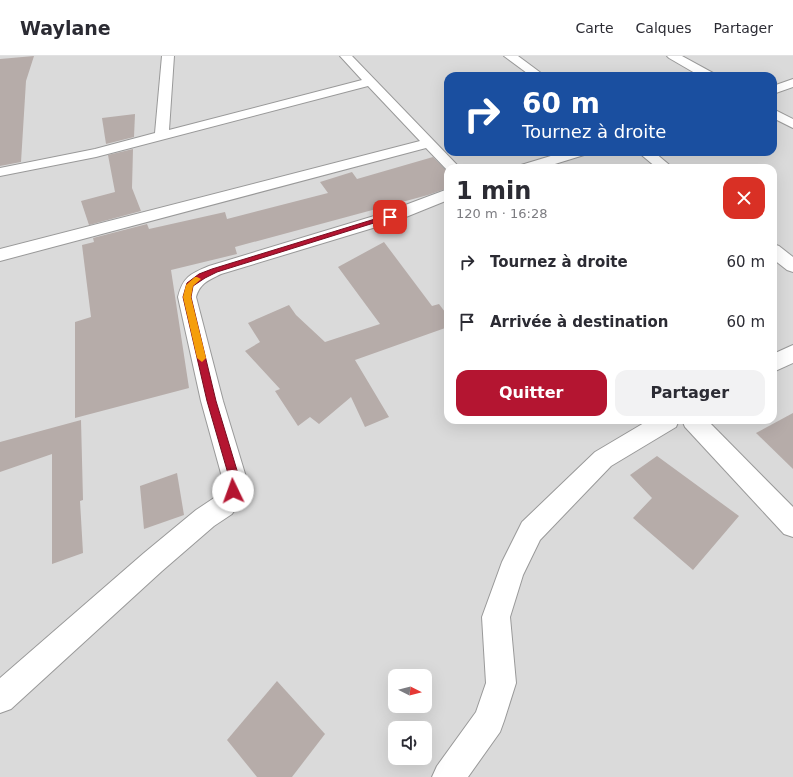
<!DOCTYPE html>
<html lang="fr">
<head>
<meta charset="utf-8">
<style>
	:root { --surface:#fff; --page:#f2f2f3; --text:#2b2b33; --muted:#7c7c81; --line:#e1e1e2; --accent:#b41531 }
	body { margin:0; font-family:"DejaVu Sans",sans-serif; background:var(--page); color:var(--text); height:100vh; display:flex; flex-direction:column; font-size:15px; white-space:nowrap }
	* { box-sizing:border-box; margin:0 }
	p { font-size:13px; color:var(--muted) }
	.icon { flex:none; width:22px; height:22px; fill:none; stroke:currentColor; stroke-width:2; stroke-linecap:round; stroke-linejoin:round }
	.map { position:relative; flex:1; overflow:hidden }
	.sheet { position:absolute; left:444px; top:108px; width:333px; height:260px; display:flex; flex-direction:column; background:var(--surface); border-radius:12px; box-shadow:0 4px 16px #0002 }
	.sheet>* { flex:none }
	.banner { position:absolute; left:444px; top:16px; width:333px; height:84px; border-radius:12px; box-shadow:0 4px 16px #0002; background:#1a4fa0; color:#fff; overflow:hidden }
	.needle { width:26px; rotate:96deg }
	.fabs { position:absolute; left:388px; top:613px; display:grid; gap:8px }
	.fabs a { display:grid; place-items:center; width:44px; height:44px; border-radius:8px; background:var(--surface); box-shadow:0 4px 16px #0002; font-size:20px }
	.pin { position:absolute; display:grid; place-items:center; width:34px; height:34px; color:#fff; margin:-17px; border-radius:8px; box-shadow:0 2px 6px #0006 }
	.me { position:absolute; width:44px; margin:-22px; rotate:357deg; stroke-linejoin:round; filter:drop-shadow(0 0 3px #0008) }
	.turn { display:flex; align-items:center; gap:14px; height:84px; padding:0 12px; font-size:18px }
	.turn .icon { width:52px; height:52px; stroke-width:2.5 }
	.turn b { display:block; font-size:28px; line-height:34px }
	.round { display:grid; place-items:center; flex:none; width:42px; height:42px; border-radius:12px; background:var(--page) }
	.head { display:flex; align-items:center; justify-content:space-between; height:68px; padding:0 12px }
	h1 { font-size:24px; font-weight:700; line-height:30px }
	.action { display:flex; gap:8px; margin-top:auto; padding:8px 12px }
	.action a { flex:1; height:46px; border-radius:12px; background:var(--accent); color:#fff; font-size:16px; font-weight:700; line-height:46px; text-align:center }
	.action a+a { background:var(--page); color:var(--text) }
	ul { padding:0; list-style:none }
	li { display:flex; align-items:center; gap:12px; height:60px; padding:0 12px }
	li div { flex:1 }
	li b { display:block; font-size:15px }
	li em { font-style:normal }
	header { display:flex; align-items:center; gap:24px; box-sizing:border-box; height:56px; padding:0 20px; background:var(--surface); border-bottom:1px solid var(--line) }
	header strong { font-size:19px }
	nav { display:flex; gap:22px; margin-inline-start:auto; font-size:14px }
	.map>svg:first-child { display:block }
	.residential { fill:#dadada; fill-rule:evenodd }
	.building { fill:#b6aca9 }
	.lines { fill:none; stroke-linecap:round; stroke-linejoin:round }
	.minor-casing { stroke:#999; stroke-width:2 }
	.tertiary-casing { stroke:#999; stroke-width:2 }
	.minor { fill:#fff; fill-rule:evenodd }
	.tertiary { fill:#fff; fill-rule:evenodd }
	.route { fill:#b41531; stroke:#750e20 }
	.slow { fill:#f59e0b }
</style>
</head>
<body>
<header>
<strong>Waylane</strong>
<nav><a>Carte</a><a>Calques</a><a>Partager</a></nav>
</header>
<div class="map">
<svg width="793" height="721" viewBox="0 0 793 721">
	<rect width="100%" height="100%" fill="#ede8e3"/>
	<!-- residential -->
	<path class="residential" d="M0 0H793V721H0ZM448 20H773V96H448ZM448 112H773V364H448ZM395 620H425V650H395ZM395 672H425V702H395Z"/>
	<!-- building -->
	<g class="building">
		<polygon points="34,0 26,25 21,106 0,110 0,3"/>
		<polygon points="135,58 134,81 106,88 102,62"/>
		<polygon points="133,93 132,132 141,155 89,169 81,145 115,136 108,99"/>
		<polygon points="433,101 448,116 448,132 428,139 235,191 237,198 171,214 189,332 75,362 75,266 91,261 82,189 94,186 93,182 147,168 149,173 225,156 227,163 328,137 320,126 352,116 357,123"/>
		<polygon points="384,186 432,250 439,248 448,260 448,271 355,304 389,361 365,371 351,341 319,368 310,361 298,370 275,335 280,333 245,295 260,286 248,267 289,249 296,259 325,286 380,268 338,211"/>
		<polygon points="793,357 793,413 756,377"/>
		<polygon points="81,364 83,444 80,445 83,497 52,508 52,398 0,416 0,386"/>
		<polygon points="657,400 739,460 693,514 633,462 652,442 630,419"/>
		<polygon points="177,417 184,459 144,473 140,430"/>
		<polygon points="277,625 325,678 292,721 257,721 227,684"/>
	</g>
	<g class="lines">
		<defs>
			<g id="minor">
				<polygon points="162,0 174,0 169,74 362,24 340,0 352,0 460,112 448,112 448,115 426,92 0,205 0,193 420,85 368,30 96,101 0,120 0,112 95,93 155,77"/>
				<polygon points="504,0 518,0 545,20 531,20"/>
				<polygon points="793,23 793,31 773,38 773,30"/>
				<polygon points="564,96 586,96 584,99 542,112 519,112 521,109"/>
				<polygon points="638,96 654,96 673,112 657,112"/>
				<path d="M448 133V144L396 165 221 218C209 224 200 227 196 241L223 345 246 421 245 435 242 443 232 458 214 470 162 515 11 653 0 657V622L144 497 196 454 214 442 221 432 222 421 201 345 178 241C183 221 190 218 209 210L384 157Z"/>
				<polygon points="773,188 779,190 793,201 793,216 787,214 773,203"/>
				<polygon points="793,289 793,307 773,316 773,298"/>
				<polygon points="649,364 679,364 676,371 611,410 540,484 523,519 510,561 516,627 504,665 500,676 468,721 432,721 437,710 476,656 486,627 482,561 502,506 522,466 595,396"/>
				<polygon points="682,364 707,364 793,451 793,481 784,478 685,371"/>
			</g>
			<g id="tertiary">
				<polygon points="667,0 682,0 713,17 715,20 700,20 669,2"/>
				<polygon points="773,53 793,63 793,72 773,62"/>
			</g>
		</defs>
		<!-- minor casing -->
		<use href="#minor" class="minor-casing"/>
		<!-- tertiary casing -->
		<use href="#tertiary" class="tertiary-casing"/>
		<!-- minor -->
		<use href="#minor" class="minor"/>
		<!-- tertiary -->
		<use href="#tertiary" class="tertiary"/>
	</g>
	<!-- route -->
	<polygon class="route" points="388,159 393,161 217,216 205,222 193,230 191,241 216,345 239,421 237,438 233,440 229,438 228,435 229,421 207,345 183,241 187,227 199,218 212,213"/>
	<!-- slow -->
	<polygon class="slow" points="195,221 197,221 201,223 193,230 191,241 206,302 202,306 197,302 183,241 186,229"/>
</svg>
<div class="fabs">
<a><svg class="needle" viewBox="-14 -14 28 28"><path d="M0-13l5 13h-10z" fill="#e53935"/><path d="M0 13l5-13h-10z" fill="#7c7c81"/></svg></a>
<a><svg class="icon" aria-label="sound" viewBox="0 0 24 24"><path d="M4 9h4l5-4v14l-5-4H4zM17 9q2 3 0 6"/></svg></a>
</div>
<div class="pin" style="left:390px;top:161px;background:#d93025"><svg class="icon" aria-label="arrive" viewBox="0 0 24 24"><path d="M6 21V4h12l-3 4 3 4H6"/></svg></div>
<svg class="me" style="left:233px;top:435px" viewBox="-20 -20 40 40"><circle r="19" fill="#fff"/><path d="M0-13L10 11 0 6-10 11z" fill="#b41531"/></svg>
<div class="banner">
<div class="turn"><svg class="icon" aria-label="right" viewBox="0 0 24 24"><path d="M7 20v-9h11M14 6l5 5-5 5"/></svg><div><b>60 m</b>Tournez à droite</div></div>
</div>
<section class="sheet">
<div class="head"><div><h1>1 min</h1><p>120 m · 16:28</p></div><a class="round" style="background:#d93025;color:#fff"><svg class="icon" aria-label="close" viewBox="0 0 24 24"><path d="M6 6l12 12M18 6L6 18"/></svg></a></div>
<ul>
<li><svg class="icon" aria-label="right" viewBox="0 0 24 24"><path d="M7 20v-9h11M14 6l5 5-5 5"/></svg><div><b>Tournez à droite</b></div><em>60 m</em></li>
<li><svg class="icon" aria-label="arrive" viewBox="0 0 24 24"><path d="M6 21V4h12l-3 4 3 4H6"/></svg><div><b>Arrivée à destination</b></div><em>60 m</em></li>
</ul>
<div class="action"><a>Quitter</a><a>Partager</a></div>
</section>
</div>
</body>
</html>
